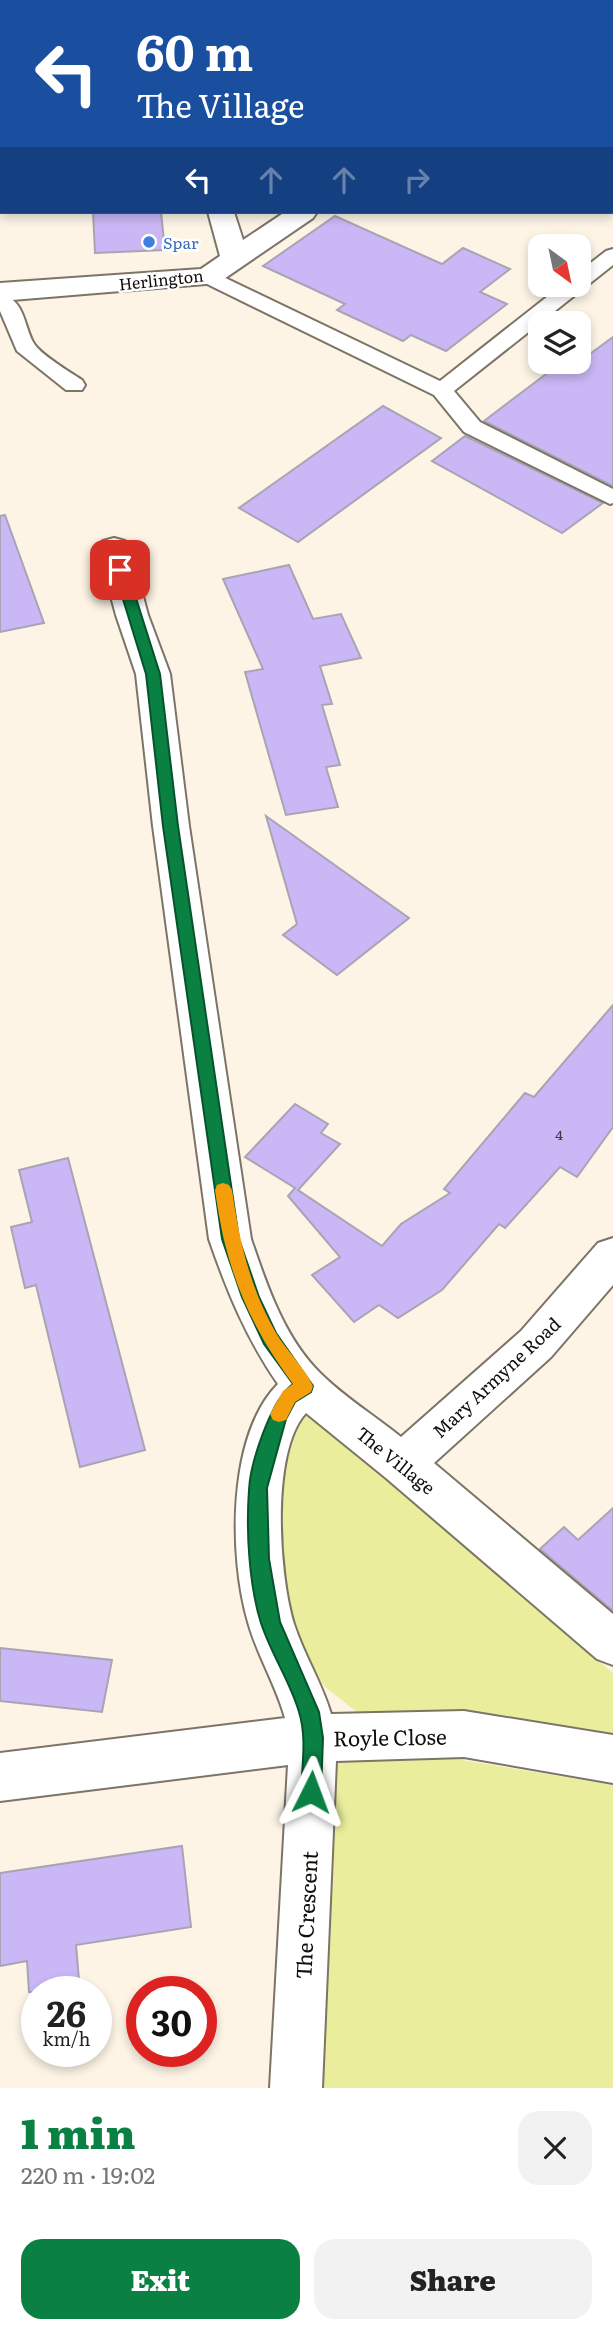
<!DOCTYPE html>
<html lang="en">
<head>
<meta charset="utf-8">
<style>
	:root { --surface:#fff; --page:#f2f2f2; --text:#222; --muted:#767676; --accent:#0b8043 }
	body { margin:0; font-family:Literata,serif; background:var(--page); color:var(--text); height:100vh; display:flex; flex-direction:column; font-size:26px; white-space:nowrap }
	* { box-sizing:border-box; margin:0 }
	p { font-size:23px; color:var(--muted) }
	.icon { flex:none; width:38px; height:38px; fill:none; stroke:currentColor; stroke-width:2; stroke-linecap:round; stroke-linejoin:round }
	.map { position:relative; height:2088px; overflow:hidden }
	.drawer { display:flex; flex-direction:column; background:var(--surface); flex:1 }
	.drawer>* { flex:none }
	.banner { position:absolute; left:0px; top:0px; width:614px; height:214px; box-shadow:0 4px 10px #0003; background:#1a4fa0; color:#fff; overflow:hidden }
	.needle { width:46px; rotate:147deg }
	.controls { position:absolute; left:528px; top:234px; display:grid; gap:14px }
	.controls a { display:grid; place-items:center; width:63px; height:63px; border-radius:14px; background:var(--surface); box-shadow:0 4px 10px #0003; font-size:35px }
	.speed { position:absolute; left:21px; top:1976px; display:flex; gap:14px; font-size:35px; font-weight:700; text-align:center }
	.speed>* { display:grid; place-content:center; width:91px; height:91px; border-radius:50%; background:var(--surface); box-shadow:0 4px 10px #0003; line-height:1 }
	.speed small { font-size:18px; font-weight:400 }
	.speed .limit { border:10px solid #d22; background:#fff; color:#111 }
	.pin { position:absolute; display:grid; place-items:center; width:60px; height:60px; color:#fff; margin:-30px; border-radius:14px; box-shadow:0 4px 10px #0006 }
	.me { position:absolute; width:77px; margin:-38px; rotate:3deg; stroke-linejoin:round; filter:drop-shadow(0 0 5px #0008) }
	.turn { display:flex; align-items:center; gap:24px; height:147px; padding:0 21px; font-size:32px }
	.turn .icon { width:91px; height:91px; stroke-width:2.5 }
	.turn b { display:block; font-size:49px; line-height:60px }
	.lanes { display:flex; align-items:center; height:66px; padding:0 21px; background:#0003; justify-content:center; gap:35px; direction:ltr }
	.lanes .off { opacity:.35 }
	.round { display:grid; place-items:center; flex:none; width:74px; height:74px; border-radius:21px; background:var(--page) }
	.headline { display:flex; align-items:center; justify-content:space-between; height:119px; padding:0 21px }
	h1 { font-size:42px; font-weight:800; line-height:52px; color:var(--accent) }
	.cta { display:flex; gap:14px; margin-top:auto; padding:14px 21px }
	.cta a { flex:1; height:80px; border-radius:21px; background:var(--accent); color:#fff; font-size:28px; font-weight:800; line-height:80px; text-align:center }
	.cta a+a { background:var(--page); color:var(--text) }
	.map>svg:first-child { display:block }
	.green { fill:#e9ed9c }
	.building { fill:#cab7f5; stroke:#a9a4b3; stroke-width:2 }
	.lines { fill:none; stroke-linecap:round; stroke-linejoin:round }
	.service-casing { stroke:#7c7467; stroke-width:4 }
	.minor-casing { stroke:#7c7467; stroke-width:4 }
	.service { fill:#fff; fill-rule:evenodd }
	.minor { fill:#fff; fill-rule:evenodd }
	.route { fill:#0b8043; stroke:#07532c; stroke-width:2 }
	.slow { fill:#f59e0b }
	.shop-dot { fill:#3f7fe0; stroke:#fff; stroke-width:2.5 }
	.labels { text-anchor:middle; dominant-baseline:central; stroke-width:5; stroke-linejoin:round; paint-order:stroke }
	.number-label { font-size:14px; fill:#3f3845 }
	.far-shop-label { font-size:16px; fill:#366cbe; stroke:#fff; text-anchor:start }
	.far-street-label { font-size:16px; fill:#110e0a; stroke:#fff }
	.street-label { font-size:18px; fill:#110e0a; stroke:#fff }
	.near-street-label { font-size:21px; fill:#110e0a; stroke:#fff }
</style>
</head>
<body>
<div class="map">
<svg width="613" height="2088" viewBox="0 0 613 2088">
	<rect width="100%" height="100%" fill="#fdf4e6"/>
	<!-- green -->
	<g class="green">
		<polygon points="301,1411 321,1414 471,1551 613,1673 613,1742 433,1715 357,1712 325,1687 289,1637 276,1584 285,1437"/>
		<polygon points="389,1748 613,1785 613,2088 313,2088 329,1761"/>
	</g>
	<!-- building -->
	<g class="building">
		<polygon points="93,212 161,212 165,250 95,253"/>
		<polygon points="335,216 442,264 463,248 510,269 480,292 507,304 446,351 411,335 403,341 337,310 345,304 263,266"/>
		<polygon points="613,337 613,486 484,421 562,362 579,362"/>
		<polygon points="383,406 441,438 298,542 239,508"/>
		<polygon points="465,436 603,503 562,533 432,461"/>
		<polygon points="5,515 44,623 0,632 0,516"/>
		<polygon points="289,565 313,619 341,614 361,658 320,666 332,704 322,705 340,765 326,767 338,807 286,815 245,672 263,669 223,579"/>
		<polygon points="266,816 409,918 337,975 283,935 297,924"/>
		<polygon points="613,1005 613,1127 577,1177 560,1167 505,1228 499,1224 442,1290 398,1318 379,1305 354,1322 312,1275 340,1257 288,1196 295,1188 245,1157 295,1104 328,1124 321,1133 340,1144 298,1190 382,1246 401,1224 450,1193 444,1189 525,1093 534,1097"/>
		<polygon points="68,1158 145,1450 80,1467 36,1285 25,1288 11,1227 32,1222 19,1170"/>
		<polygon points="613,1508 613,1611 540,1549 564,1527 578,1540"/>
		<polygon points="0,1648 112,1660 102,1712 0,1701"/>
		<polygon points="182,1846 191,1927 76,1945 80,1992 29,1992 27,1961 0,1966 0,1873"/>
	</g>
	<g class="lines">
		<defs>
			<g id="service">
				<polygon points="613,249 613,265 454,391 480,422 613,489 613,503 610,504 464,432 434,395 201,281 198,277 201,273 215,273 440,381 562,285 579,285 579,272 606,251"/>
				<path d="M0 294C25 300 23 323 33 342 39 354 70 372 82 380L85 385 82 390H66L17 351 0 311Z"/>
			</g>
			<g id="minor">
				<polygon points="563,0 589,0 562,2"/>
				<rect x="612" y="20" width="1" height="14"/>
				<rect x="612" y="173" width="1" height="17"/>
				<polygon points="208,212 234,212 243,240 285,212 317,212 313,218 218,283 0,301 0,283 201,269 220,256"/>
				<path d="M114 538 125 541 130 548 148 615 170 674 189 826 251 1239C267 1286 284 1337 320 1373 344 1397 375 1416 401 1437L521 1331 598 1243 613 1238V1285L551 1357 434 1463 613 1614V1665L597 1659 386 1478 306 1413C270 1452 279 1576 294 1624 304 1655 322 1683 331 1714L464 1711 613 1735V1783L464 1757 336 1761 322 2088H270L288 1765 0 1801V1753L285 1718C276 1685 257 1655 248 1622 229 1557 227 1436 278 1384 246 1338 227 1291 209 1239L153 826 136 674 116 615 98 548 103 541Z"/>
			</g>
		</defs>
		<!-- service casing -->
		<use href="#service" class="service-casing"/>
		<!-- minor casing -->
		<use href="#minor" class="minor-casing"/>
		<!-- service -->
		<use href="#service" class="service"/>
		<!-- minor -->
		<use href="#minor" class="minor"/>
	</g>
	<!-- route -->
	<path class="route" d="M120 566 127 570 160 674 178 826 239 1239 259 1297 276 1333 313 1386 311 1392 295 1402 286 1419 267 1488 269 1559 280 1622 319 1712 323 1738 321 1792 318 1799 311 1802 304 1799 301 1792C302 1766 307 1737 299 1712 290 1681 271 1654 261 1623 249 1585 246 1530 249 1490 250 1464 271 1399 293 1384L264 1344 242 1297 222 1239 163 826 146 674 114 570Z"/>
	<!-- slow -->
	<path class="slow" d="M223 1183 229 1185 232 1190C239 1239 250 1289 276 1333 287 1351 304 1367 313 1386L311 1392 295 1402 286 1420 279 1422 273 1420 270 1414 283 1391 293 1384C246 1320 226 1268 215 1190L217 1185Z"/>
	<!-- markers -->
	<circle class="shop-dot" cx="149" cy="242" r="7"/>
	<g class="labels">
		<!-- number labels -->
		<g class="number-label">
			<text x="559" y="1134">4</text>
		</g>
		<!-- far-shop labels -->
		<g class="far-shop-label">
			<text x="163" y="242">Spar</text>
		</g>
		<!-- far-street labels -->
		<g class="far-street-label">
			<text transform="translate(161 279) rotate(-6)">Herlington</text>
		</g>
		<!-- street labels -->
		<g class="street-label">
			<text transform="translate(496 1377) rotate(-43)">Mary Armyne Road</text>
			<text transform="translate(396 1460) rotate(39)">The Village</text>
		</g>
		<!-- near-street labels -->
		<g class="near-street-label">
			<text transform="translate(390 1736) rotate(-1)">Royle Close</text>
			<text transform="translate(305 1915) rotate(-87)">The Crescent</text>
		</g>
	</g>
</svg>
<div class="controls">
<a><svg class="needle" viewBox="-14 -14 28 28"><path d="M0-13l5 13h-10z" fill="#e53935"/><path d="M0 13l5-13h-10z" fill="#767676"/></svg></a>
<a><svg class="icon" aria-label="layers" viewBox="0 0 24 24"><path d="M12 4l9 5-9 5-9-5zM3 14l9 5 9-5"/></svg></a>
</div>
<div class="speed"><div>26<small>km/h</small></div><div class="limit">30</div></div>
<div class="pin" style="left:120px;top:570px;background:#d93025"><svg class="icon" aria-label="arrive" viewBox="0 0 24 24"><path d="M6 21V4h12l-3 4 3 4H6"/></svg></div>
<svg class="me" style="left:311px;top:1792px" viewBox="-20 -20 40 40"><path d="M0-17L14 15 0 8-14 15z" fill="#0b8043" stroke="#fff" stroke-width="4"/></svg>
<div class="banner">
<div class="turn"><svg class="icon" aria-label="left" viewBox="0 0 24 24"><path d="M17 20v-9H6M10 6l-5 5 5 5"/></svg><div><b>60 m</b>The Village</div></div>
<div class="lanes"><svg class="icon" aria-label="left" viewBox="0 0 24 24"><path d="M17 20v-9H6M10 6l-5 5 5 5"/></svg><svg class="icon off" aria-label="ahead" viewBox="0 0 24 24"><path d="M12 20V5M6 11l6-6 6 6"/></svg><svg class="icon off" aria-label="ahead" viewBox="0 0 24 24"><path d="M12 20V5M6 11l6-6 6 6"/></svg><svg class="icon off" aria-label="right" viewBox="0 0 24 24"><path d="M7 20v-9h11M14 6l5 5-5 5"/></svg></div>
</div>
</div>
<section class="drawer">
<div class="headline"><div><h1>1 min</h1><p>220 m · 19:02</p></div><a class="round"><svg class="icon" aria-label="close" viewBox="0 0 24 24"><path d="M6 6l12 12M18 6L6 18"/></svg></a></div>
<div class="cta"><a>Exit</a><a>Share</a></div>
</section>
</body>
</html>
